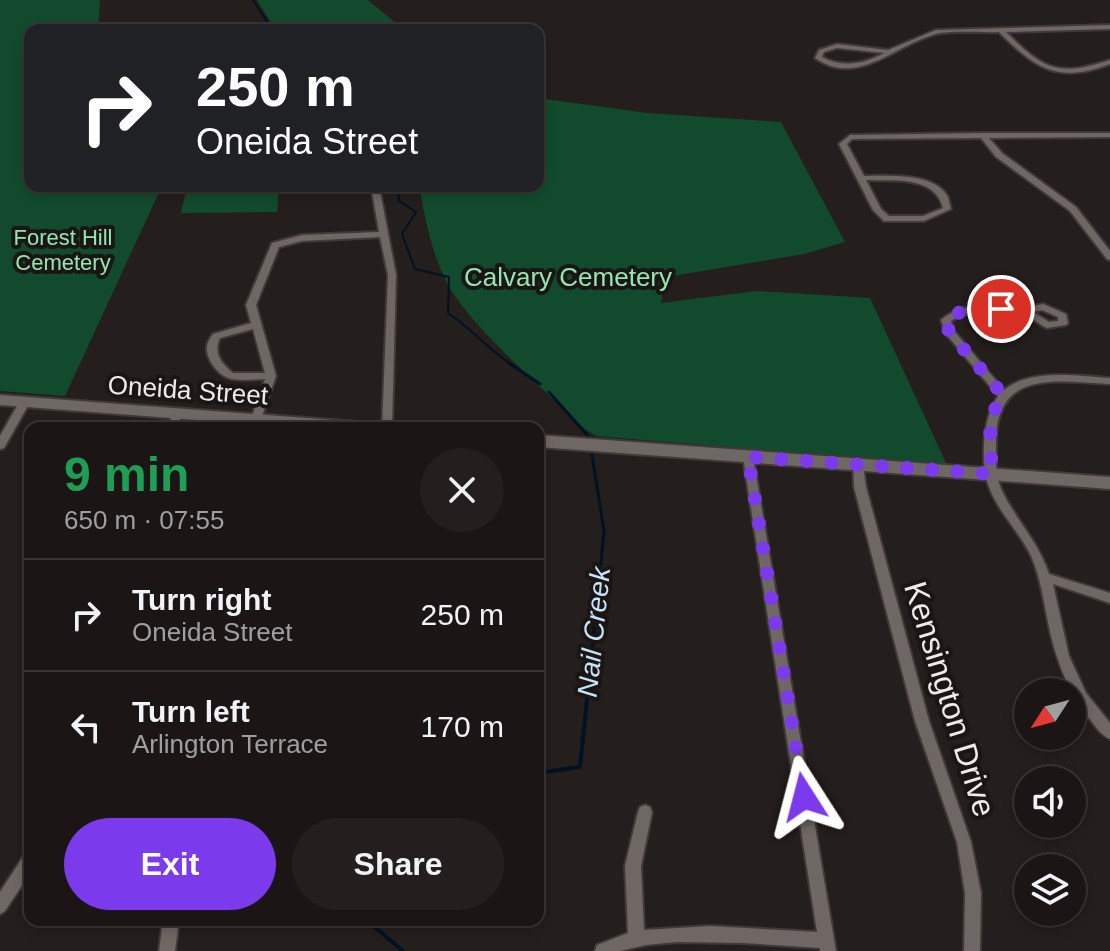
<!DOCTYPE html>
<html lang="en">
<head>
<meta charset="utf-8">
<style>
	:root { --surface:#1b1615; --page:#241f1e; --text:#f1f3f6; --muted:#a09fa0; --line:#393534; --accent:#7c3aed }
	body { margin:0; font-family:Helvetica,sans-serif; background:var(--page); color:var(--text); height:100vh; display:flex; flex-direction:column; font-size:30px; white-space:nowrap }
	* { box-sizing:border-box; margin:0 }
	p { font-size:26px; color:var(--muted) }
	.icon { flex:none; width:44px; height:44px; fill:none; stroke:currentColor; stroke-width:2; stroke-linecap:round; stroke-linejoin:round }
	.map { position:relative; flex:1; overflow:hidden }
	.drawer { position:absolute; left:24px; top:422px; width:520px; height:504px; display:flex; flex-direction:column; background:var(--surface); border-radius:16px; box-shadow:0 4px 12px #0003,0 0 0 2px var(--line) }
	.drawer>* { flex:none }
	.banner { position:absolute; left:24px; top:24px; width:520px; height:168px; border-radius:16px; box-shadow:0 4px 12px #0003,0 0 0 2px var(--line); background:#202124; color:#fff; overflow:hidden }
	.needle { width:52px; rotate:234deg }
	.fabs { position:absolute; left:1014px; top:678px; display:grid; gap:16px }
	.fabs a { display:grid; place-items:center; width:72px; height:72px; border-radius:50%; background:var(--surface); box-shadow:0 4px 12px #0003,0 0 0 2px var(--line); font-size:40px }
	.pin { position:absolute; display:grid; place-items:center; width:68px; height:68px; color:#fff; margin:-34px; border:4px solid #fff; border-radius:50%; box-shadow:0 2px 8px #0007 }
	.me { position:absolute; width:88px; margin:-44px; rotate:351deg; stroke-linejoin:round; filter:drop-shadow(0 0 6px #0008) }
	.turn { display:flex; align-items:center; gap:28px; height:168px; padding:0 40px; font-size:36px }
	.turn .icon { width:104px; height:104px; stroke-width:2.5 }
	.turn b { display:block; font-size:56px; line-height:68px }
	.round { display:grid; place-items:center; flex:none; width:84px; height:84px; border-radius:42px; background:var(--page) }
	.overview { display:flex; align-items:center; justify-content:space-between; height:136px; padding:0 40px }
	h1 { font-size:48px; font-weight:700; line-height:60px; color:#1e9e55 }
	.primary-button { display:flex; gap:16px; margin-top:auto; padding:16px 40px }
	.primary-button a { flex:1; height:92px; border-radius:48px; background:var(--accent); color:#fff; font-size:32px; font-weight:700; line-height:92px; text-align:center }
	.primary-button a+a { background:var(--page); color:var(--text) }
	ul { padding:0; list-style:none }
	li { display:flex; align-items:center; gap:24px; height:112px; padding:0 40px; border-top:2px solid var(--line) }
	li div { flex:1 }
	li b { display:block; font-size:30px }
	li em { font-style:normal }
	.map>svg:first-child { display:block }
	.green { fill:#124a2d }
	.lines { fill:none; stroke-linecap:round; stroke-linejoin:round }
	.stream-far2 { stroke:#001223; stroke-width:2 }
	.stream-far1 { stroke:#001223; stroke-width:3 }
	.stream { stroke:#001223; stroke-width:4 }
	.street-casing { stroke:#3f3a39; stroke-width:4 }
	.secondary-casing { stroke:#3f3a39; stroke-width:4 }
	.street { fill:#6e6764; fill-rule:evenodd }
	.secondary { fill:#6e6764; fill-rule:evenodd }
	.route { stroke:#7c3aed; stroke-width:14; stroke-dasharray:0 25.2 }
	.labels { text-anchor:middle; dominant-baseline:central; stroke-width:8; stroke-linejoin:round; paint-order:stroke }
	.far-park-label { font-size:22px; fill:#91e6b1; stroke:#1b1513 }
	.park-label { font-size:26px; fill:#91e6b1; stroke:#1b1513 }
	.street-label { font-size:26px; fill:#efebea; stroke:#1b1513 }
	.water-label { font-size:28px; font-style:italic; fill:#c5e4fa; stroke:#1b1513 }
	.near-street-label { font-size:32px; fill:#efebea; stroke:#1b1513 }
</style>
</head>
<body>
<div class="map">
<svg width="1110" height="951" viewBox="0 0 1110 951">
	<rect width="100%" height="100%" fill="#241e1c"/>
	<!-- green -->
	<g class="green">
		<polygon points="0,0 100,0 98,30 30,30 30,186 162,186 65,396 0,391"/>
		<polygon points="257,0 368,0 404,30 211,30 272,24"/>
		<path d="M538 98 647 113 781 122 845 242 804 254 666 277 661 303 756 291 870 298 947 465 596 436 585 429C548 393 467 324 446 281 431 251 425 218 419 186H538Z"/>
		<polygon points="187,186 279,186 277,212 181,213"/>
	</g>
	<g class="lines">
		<!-- stream-far2 -->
		<g class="stream-far2">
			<polyline points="253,0 270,26"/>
			<path d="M398 186 399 201 416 212 402 234 415 269 449 277 448 313C472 329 488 349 512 365"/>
		</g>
		<!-- stream-far1 -->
		<g class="stream-far1">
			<polyline points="509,363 540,384"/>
			<polyline points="549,392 588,436"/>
			<polyline points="592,455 604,531 595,624"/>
		</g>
		<!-- stream -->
		<g class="stream">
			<polyline points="538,773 580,767 595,622"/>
			<polyline points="371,920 370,923 403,951"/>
		</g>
		<defs>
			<g id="street">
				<path d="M1110 25V29L1006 32C1044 70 1058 77 1110 60V64C1058 84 1036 69 999 32 981 33 952 30 936 34 896 44 858 88 815 58L819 50 837 44 888 50 936 30ZM837 48 884 53C864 64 843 68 822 57L824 52Z"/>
				<path d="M982 133H1110V137L989 138 1002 153 1076 207 1110 251V260L1107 259 1070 211 996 157 981 138 852 139 847 144 864 176C887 176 935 172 948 197 948 198 951 208 951 209L924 221H884L873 210 839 144 850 135ZM866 180C893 181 935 175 943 208L923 216H889L881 209Z"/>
				<path d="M371 186H379L396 275 392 428H382L388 275 380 237 302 241 279 247 256 305 276 376 261 419 260 422H252L251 419 265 379C254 379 243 381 232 379 219 377 205 359 207 346 208 341 210 338 213 334L251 323 246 305 272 243 302 235 379 232ZM253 329 265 373H233C221 363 213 353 220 338Z"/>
				<path d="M1043 304 1066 314 1068 323 1066 325 1047 328C1038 324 1029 315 1019 313 999 308 969 309 951 321L954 331 1004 390C1030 368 1079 376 1110 378V384C1055 381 995 369 996 444 996 462 995 477 1003 493 1017 521 1039 543 1049 574L1110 593V603L1053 584 1069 656 1086 693 1110 723V739C1101 735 1095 726 1089 718 1066 689 1054 654 1047 617 1043 597 1040 577 1032 558 1019 529 990 505 985 472 982 447 984 417 998 396L946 334 941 320C958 305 983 305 1004 306 1010 306 1018 308 1024 308 1029 307 1037 305 1043 304ZM1042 310 1058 317V321L1049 322 1033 312Z"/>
				<polygon points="25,398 30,402 4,448 0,449 0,436 21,399"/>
				<polygon points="178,409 183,413 177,428 167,428 174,410"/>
				<polygon points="748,453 753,457 836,951 820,951 820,948 743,943 677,942 646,945 620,951 595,951 597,945 628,933 625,866 638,812 640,807 645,805 650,807 652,812 641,866 644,930 710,926 817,932 743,457"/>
				<polygon points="858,460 863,464 866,487 929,721 971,842 981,893 980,951 964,951 965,893 957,842 915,721 854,487 853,464"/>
				<polygon points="30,852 30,873 5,911 0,914 0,892 25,854"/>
				<polygon points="163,920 179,920 175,951 159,951"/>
			</g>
			<g id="secondary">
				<polygon points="0,395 372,423 380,428 301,428 0,405"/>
				<polygon points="538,435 1110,477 1110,489 538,447"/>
			</g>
		</defs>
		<!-- street casing -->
		<use href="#street" class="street-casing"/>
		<!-- secondary casing -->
		<use href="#secondary" class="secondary-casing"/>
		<!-- street -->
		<use href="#street" class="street"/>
		<!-- secondary -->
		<use href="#secondary" class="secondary"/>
	</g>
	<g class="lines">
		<!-- route -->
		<path class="route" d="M804 797 748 457 992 474C991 446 985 419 1003 395L949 332 946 320 957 313 1001 309"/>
	</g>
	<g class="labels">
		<!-- far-park labels -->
		<g class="far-park-label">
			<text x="63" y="237">Forest Hill<tspan x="63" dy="25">Cemetery</tspan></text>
		</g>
		<!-- park labels -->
		<g class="park-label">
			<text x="568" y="277">Calvary Cemetery</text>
		</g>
		<!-- street labels -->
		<g class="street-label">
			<text transform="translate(188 390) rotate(4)">Oneida Street</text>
		</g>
		<!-- water labels -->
		<g class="water-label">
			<text transform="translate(594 632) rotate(-84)">Nail Creek</text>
		</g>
		<!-- near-street labels -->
		<g class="near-street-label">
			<text transform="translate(950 699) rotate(73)">Kensington Drive</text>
		</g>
	</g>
</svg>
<div class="fabs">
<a><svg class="needle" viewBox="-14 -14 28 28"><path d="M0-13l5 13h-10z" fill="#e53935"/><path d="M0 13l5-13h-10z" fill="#a09fa0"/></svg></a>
<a><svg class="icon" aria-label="sound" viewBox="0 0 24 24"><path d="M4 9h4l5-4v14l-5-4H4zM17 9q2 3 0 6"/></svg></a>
<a><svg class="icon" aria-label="layers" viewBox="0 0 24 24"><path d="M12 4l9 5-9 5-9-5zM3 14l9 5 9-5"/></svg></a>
</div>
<div class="pin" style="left:1001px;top:309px;background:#d93025"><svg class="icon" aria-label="arrive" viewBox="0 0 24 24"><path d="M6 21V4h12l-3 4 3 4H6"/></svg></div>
<svg class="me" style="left:804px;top:797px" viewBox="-20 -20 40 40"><path d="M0-17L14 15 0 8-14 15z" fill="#7c3aed" stroke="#fff" stroke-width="4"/></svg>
<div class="banner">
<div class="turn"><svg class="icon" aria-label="right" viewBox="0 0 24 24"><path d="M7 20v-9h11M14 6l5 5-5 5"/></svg><div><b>250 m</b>Oneida Street</div></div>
</div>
<section class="drawer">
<div class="overview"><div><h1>9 min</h1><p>650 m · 07:55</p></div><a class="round"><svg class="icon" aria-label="close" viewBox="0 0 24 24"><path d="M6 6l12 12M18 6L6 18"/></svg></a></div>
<ul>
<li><svg class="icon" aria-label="right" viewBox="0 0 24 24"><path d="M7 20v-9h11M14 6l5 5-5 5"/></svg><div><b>Turn right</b><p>Oneida Street</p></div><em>250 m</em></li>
<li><svg class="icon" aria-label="left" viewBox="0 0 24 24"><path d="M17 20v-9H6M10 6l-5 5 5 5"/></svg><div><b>Turn left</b><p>Arlington Terrace</p></div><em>170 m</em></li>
</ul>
<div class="primary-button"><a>Exit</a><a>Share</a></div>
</section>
</div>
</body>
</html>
